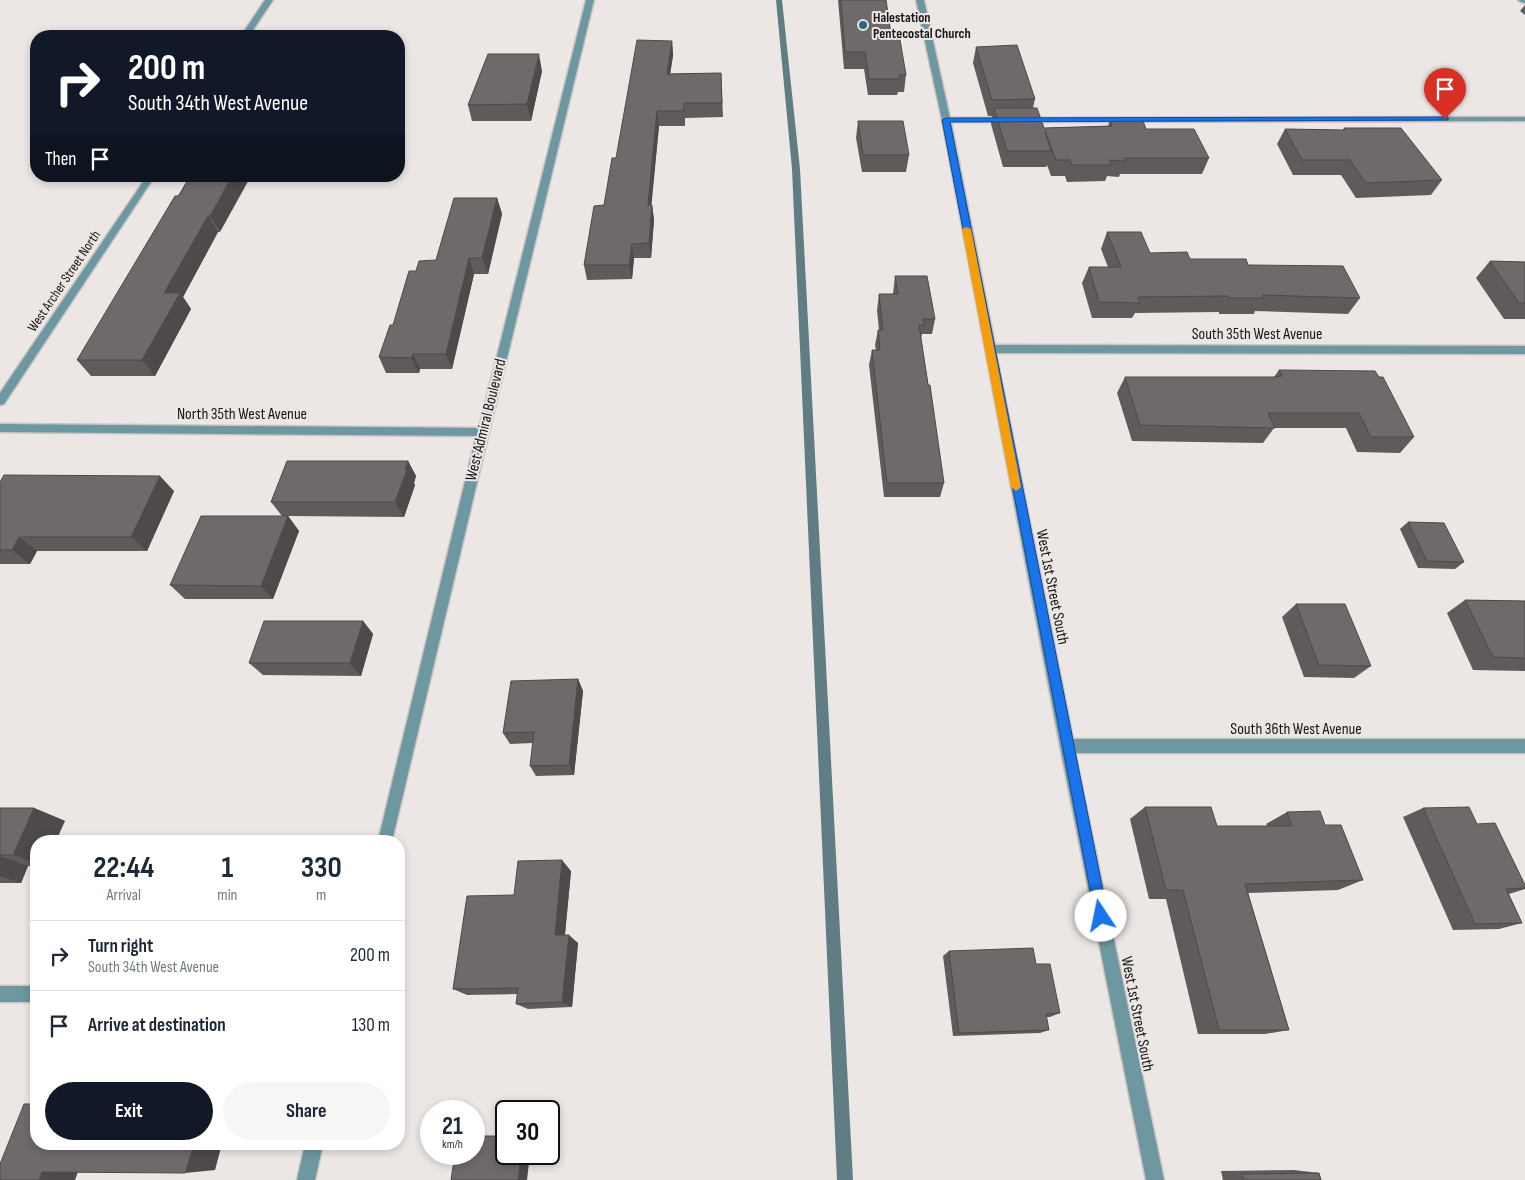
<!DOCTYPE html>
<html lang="en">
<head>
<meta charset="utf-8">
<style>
	:root { --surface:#fff; --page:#f6f6f7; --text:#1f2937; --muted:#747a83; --line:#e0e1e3; --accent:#111827 }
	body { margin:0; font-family:"Sofia Sans Condensed",sans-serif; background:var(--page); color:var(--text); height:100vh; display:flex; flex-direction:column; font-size:19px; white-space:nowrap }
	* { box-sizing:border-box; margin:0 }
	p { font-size:16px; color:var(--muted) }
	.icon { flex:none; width:28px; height:28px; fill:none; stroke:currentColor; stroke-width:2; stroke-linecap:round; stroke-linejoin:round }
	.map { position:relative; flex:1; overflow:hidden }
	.side { position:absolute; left:30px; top:835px; width:375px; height:315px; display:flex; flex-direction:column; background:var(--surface); border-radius:20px; box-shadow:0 2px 8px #0003 }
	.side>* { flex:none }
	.banner { position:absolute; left:30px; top:30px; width:375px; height:152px; border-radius:20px; box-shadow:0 2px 8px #0003; background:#111827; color:#fff; overflow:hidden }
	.speed { position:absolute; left:420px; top:1100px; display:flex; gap:10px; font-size:25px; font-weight:700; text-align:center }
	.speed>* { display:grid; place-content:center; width:65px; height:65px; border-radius:50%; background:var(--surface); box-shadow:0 2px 8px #0003; line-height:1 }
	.speed small { font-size:12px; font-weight:400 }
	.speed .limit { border:2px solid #111; border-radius:8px; background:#fff; color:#111 }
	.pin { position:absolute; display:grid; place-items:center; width:42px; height:42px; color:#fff; margin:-51px -21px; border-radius:50% 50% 50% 0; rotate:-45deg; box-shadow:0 0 5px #0007 }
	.pin .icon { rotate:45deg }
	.me { position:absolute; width:55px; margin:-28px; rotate:349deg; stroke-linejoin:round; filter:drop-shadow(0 0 4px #0008) }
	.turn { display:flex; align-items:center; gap:18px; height:105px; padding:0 15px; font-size:22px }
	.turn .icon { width:65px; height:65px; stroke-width:2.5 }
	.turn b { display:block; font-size:35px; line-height:42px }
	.then { display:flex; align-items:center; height:48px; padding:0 15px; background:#0003; gap:10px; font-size:19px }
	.eta { display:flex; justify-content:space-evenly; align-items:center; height:85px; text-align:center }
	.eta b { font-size:30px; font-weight:700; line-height:35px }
	.cta { display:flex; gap:10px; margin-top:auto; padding:10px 15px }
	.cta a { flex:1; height:58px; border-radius:30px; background:var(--accent); color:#fff; font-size:20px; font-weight:700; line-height:58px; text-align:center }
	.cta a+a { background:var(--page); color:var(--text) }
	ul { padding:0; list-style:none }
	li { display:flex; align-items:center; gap:15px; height:70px; padding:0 15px; border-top:1px solid var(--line) }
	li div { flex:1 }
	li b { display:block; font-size:19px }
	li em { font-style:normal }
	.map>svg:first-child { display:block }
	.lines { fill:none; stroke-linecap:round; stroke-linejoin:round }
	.stream { fill:#607d84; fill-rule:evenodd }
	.minor-casing { stroke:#cac5c4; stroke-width:3 }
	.minor { fill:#6d98a1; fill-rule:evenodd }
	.wall { fill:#5f5b5a }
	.shaded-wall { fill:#4e4a4a }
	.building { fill:#6f6a69; stroke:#4e4a4a }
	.route { fill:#1a73e8; stroke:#114b97 }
	.slow { fill:#f59e0b }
	.poi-dot { fill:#246b79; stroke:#ece7e5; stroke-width:2 }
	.labels { text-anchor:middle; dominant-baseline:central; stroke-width:4; stroke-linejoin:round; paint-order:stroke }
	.far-poi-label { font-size:14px; font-weight:bold; fill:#171515; stroke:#ece7e5; text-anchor:start }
	.far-street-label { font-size:14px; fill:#171515; stroke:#ece7e5 }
	.street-label { font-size:16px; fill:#171515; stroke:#ece7e5 }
</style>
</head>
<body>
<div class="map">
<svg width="1525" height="1180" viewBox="0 0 1525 1180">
	<rect width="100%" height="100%" fill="#ece7e5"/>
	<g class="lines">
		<!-- stream -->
		<polygon class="stream" points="776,0 782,0 800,169 853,1180 837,1180 792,169"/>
		<defs>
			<g id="minor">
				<polygon points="265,0 273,0 249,36 241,36"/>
				<polygon points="586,0 594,0 489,432 392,841 378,841 476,436 0,432 0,424 479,428"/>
				<polygon points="916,0 924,0 950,118 1525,117 1525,121 951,122 995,345 1525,346 1525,354 996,353 1073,739 1525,739 1525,753 1075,753 1164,1180 1146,1180 1060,746 942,120"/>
				<polygon points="1518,0 1525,0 1525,3 1521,2"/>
				<polygon points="147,176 155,176 4,404 0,405 0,393"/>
				<rect x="0" y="986" width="36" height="16"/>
				<polygon points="305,1144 323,1144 315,1180 297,1180"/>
			</g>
		</defs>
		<!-- minor casing -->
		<use href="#minor" class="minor-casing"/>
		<!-- minor -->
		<use href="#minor" class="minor"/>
	</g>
	<!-- wall -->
	<g class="wall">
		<polygon points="838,0 886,0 891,34 906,75 904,92 898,92 897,95 868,95 864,69 844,69"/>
		<polygon points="1525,5 1525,15 1520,11"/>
		<polygon points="672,41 673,55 670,74 721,73 723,117 685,118 685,126 659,126 651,205 652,205 654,220 651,258 634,258 632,279 587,280 584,265 604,205"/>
		<polygon points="976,47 1035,99 1033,108 1044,128 1108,126 1110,120 1146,129 1209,158 1202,174 1120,174 1119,177 1107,176 1105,181 1067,182 1065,176 1051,176 1047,165 1046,167 1003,167 991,124 992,116 988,116 973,63"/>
		<polygon points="542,71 531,121 472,121 468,105"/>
		<polygon points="858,121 909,155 906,172 862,172 856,138"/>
		<polygon points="1344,128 1442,180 1431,195 1356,198 1341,175 1293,175 1277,144 1285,129 1343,130"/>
		<polygon points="190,176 220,232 218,232 183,297 191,309 155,376 91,376 77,360"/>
		<polygon points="497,198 502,214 488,274 474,274 452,369 420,369 419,373 386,373 379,357 416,271 436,260"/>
		<polygon points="1107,232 1150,253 1190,259 1248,265 1360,298 1348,314 1255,311 1254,314 1219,314 1219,312 1135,313 1132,318 1092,318 1082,283 1089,267 1108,267 1101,249"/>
		<polygon points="1490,261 1525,262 1525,319 1504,319 1476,278"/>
		<polygon points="895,276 935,319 932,334 922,334 921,338 944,483 940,497 884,497 869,365 872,350 876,350 875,345 878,330 879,330 877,310 879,294 893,294"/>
		<polygon points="1279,370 1414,437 1400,453 1357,452 1346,428 1274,428 1263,443 1132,441 1117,393 1125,377 1274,377"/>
		<polygon points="408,461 416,476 414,483 415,485 404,517 288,516 299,531 273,599 185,599 170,585 282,516 271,502"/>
		<polygon points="0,482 174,491 147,551 37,551 30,564 0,564"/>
		<polygon points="1408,522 1464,562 1455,569 1418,568 1400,529"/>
		<polygon points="1465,600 1525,601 1525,671 1473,670 1447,613"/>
		<polygon points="1296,604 1371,666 1354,678 1304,677 1282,617"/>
		<polygon points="363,621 373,634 361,676 263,675 249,663"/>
		<polygon points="578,679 583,691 574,775 536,776 530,766 533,743 510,744 503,733"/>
		<polygon points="1145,807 1217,826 1267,826 1266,824 1287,812 1325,825 1363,880 1338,890 1248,893 1289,1030 1265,1034 1198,1034 1166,899 1149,899 1130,819"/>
		<polygon points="0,808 34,808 65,821 36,841 36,866 28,866 21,883 0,883"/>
		<polygon points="1423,808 1525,885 1525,889 1509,894 1522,923 1499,929 1453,930 1403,817"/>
		<polygon points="571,871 565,935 578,943 572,1007 528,1009 516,1004 518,994 467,995 453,989 514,895"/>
		<polygon points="949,951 1036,964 1060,1013 1050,1017 1046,1017 1049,1030 1040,1033 953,1036 943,956"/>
		<polygon points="1294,1170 1319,1173 1321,1180 1223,1180 1221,1171"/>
	</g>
	<!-- shaded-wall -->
	<g class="shaded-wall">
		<polygon points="672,41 673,55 668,89 667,74"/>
		<polygon points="539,54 542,71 531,121 527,104"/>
		<polygon points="657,111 659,126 650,220 648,205"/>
		<polygon points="232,176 251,176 220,232 210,216"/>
		<polygon points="497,198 502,214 488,274 482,258"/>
		<polygon points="652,205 654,220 651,258 649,243"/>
		<polygon points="208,216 218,232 183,297 191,309 155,376 142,360 164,293"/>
		<polygon points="632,244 634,258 632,279 629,265"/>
		<polygon points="469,258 474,274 452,369 446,354"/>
		<polygon points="413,354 420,369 419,373 411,358"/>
		<polygon points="408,461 416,476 414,483 415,485 404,517 395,502"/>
		<polygon points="160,476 174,491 147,551 131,537"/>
		<polygon points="288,516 299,531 273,599 261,586"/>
		<polygon points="19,537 37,551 30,564 12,550"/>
		<polygon points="363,621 373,634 361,676 350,663"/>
		<polygon points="578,679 583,691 574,775 569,765"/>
		<polygon points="34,808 65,821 56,841 36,841 36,863 13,855"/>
		<polygon points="0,856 28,866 21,883 0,876"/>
		<polygon points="562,860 571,871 564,943 555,935"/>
		<polygon points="569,935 578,943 572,1007 562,1002"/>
		<polygon points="194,1144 222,1144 215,1170 185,1173"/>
		<polygon points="521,1154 530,1154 527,1180 518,1180"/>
		<polygon points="79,1169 75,1180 39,1180 42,1172"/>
	</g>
	<!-- building -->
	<g class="building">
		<polygon points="841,0 886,0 891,34 899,34 906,75 899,75 899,79 869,79 865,52 845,52"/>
		<polygon points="637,40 672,41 667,74 721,73 722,103 684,103 684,111 657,111 648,205 652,205 649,243 632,244 629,265 584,265 594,206 604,205 612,158 616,158"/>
		<polygon points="1017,45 1035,99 992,100 976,47"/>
		<polygon points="488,54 539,54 527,104 468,105"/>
		<polygon points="994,108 1037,108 1044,128 1112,126 1110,120 1143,121 1146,129 1194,129 1209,158 1124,158 1125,161 1109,160 1111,165 1072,165 1070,160 1056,160 1045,131 1051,151 1007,151"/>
		<polygon points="858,121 903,121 909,155 863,155"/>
		<polygon points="1344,128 1401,128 1442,180 1366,183 1350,160 1302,160 1285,129 1345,130"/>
		<polygon points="190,176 232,176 210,216 208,216 164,293 180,293 142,360 77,360 175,196 179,196"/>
		<polygon points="454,198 497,198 482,258 469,258 446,354 413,354 411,358 379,357 390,325 393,325 409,271 416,271 419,261 436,260"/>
		<polygon points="1107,232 1141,232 1150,253 1187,252 1190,259 1246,259 1248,265 1343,266 1360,298 1262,295 1263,298 1228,298 1228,296 1138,297 1140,303 1099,302 1089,267 1121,267"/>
		<polygon points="1490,261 1525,262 1525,303 1519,303"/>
		<polygon points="895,276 927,276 935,319 923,319 924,325 919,325 928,385 930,385 944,483 887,483 872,350 880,350 878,330 883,330 879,294 898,294"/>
		<polygon points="1279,370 1375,371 1379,377 1383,377 1414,437 1371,437 1359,413 1268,413 1275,428 1140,425 1125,377 1276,377 1282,376"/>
		<polygon points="287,461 408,461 405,470 407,470 395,502 271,502"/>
		<polygon points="4,475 160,476 131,537 19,537 12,550 0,550 0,482"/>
		<polygon points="201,516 288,516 261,586 170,585"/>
		<polygon points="1408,522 1444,523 1464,562 1427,561"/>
		<polygon points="1465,600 1525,601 1525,658 1493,657"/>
		<polygon points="1296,604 1345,604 1371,666 1319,665"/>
		<polygon points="264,621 363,621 350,663 249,663"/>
		<polygon points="578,679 569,765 530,766 534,732 503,733 511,681"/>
		<polygon points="1145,807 1211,807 1217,826 1292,826 1287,812 1320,811 1325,825 1341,825 1363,880 1245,884 1289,1030 1219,1030 1183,890 1166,890"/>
		<polygon points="1469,807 1477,824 1495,823 1525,885 1525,888 1506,889 1522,923 1475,924 1423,808"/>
		<polygon points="0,808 34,808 13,855 0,855"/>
		<polygon points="230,838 302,840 302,841 229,841"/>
		<polygon points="562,860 555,935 569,935 562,1002 516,1004 518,988 453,989 467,896 514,895 518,861"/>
		<polygon points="1033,948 1036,964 1050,964 1060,1013 1046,1014 1049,1030 959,1033 949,951"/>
		<polygon points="24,1104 36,1104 36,1144 194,1144 185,1173 42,1172 39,1180 0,1180 0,1164"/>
		<polygon points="474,1136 506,1136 506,1154 521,1154 518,1180 451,1180 455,1154 474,1154"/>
		<polygon points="1319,1173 1321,1180 1244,1180 1242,1174"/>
	</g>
	<!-- route -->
	<polygon class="route" points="1445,117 1448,117 1448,120 950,122 1108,916 1106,921 1101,923 1096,921 942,120 946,118"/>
	<!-- slow -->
	<polygon class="slow" points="966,227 971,229 1021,487 1016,491 1011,487 962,229"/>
	<!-- markers -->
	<circle class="poi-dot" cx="863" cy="25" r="5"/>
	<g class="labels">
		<!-- far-poi labels -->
		<g class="far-poi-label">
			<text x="873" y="17">Halestation<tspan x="873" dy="16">Pentecostal Church</tspan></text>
		</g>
		<!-- far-street labels -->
		<g class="far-street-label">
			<text transform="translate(64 281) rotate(-56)">West Archer Street North</text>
		</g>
		<!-- street labels -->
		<g class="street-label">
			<text x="1257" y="334">South 35th West Avenue</text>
			<text x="242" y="414">North 35th West Avenue</text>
			<text transform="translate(486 420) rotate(-76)">West Admiral Boulevard</text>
			<text transform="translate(1052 587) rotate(79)">West 1st Street South</text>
			<text x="1296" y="729">South 36th West Avenue</text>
			<text transform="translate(1137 1014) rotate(79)">West 1st Street South</text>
		</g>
	</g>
</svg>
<div class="speed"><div>21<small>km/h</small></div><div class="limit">30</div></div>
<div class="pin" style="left:1445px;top:119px;background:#d93025"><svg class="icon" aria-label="arrive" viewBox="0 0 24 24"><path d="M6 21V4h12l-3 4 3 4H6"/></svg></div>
<svg class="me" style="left:1101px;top:916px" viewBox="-20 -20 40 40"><circle r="19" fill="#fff"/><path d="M0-13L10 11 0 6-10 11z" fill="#1a73e8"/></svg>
<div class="banner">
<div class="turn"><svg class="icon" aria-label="right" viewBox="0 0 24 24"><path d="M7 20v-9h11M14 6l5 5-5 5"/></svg><div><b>200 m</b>South 34th West Avenue</div></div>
<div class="then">Then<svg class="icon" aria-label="arrive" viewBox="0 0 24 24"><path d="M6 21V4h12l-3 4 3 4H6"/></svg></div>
</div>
<section class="side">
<div class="eta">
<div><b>22:44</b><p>Arrival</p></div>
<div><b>1</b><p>min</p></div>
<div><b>330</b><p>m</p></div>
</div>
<ul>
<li><svg class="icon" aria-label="right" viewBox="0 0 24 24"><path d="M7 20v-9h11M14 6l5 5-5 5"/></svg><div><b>Turn right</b><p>South 34th West Avenue</p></div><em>200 m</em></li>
<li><svg class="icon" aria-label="arrive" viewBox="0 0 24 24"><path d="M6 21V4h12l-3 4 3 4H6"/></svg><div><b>Arrive at destination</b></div><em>130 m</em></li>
</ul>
<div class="cta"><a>Exit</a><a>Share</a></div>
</section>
</div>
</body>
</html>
